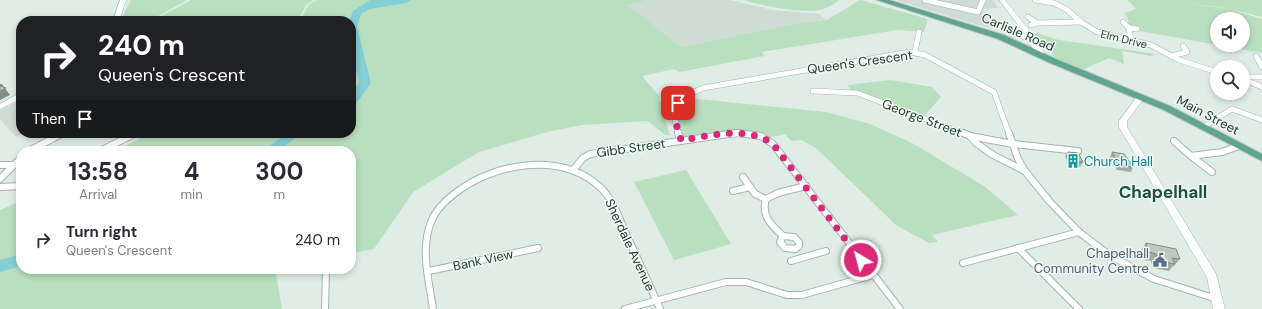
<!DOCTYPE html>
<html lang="en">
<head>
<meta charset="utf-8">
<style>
	:root { --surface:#fff; --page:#f2f2f3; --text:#2b2b33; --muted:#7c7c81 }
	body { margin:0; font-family:"DM Sans",sans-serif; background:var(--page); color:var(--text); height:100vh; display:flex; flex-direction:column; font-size:15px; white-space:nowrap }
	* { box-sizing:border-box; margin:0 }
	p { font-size:13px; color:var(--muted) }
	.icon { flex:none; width:22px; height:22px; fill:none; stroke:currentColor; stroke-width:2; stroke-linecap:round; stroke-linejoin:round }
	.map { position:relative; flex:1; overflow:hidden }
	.side { position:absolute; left:16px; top:146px; width:340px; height:128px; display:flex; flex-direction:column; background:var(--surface); border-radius:16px; box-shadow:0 2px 6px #0003 }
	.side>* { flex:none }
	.hud { position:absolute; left:16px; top:16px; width:340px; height:122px; border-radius:16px; box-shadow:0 2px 6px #0003; background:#202124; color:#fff; overflow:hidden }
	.buttons { position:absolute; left:1210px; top:12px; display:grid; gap:8px }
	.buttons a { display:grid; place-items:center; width:40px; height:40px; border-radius:50%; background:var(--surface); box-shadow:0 2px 6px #0003; font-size:20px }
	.pin { position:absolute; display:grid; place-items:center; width:34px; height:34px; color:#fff; margin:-17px; border-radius:8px; box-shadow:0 2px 6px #0006 }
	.me { position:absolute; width:44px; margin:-22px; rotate:323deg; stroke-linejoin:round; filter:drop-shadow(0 0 3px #0008) }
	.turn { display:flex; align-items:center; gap:14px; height:84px; padding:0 16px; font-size:18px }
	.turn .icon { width:52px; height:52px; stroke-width:2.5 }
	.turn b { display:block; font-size:28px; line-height:34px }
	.then { display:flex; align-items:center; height:38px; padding:0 16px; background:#0003; gap:8px; font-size:15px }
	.eta { display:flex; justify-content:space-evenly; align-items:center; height:68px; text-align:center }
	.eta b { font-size:24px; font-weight:700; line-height:28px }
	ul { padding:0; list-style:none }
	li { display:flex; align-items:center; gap:12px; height:52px; padding:0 16px }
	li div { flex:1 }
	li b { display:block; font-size:15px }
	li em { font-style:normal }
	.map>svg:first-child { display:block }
	.built { fill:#cedcd5 }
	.green { fill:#b8dfbf; fill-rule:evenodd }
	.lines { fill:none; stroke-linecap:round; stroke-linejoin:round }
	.river { fill:#84cfd5; fill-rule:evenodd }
	.street-far1-casing { stroke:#a3b4ad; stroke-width:6 }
	.street-casing { stroke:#a3b4ad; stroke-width:8 }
	.secondary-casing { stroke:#9eb9ad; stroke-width:1 }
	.primary-casing { stroke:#c1c9c6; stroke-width:2 }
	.street-far1 { stroke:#fff; stroke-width:5 }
	.street { stroke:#fff; stroke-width:6 }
	.secondary { fill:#fff; fill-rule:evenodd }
	.primary { fill:#62a58e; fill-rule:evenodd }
	.wall { fill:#9eaea6 }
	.shaded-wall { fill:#818d87 }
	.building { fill:#b8cac1; stroke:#818d87 }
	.route { stroke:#db2777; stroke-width:7; stroke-dasharray:0 12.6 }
	.labels { text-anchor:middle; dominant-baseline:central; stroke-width:3; stroke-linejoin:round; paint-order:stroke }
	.far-street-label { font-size:11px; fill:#203e33; stroke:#f1f8f4 }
	.street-label { font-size:13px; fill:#203e33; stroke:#f1f8f4 }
	.culture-label { font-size:13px; fill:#0d838f; stroke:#f1f8f4; text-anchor:start }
	.service-label { font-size:13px; fill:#4e5e75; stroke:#f1f8f4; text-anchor:end }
	.district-label { font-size:17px; font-weight:bold; fill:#1a513f; stroke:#f1f8f4 }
</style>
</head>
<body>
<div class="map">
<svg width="1262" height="309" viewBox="0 0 1262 309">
	<rect width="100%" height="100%" fill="#e0ece6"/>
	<!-- built -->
	<g class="built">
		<polygon points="647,0 730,0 772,10 819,14 827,20 798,23 681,47 627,5"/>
		<polygon points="896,0 993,0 998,8 983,9 992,29"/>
		<polygon points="21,100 21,133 25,133 16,137 0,119 0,110"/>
	</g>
	<!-- green -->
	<g class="green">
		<polygon points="131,0 187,0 149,21 120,21"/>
		<polygon points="191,0 314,0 307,4 297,21 152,21"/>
		<polygon points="317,0 647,0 628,5 681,47 798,23 827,20 860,0 928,19 924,32 897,30 762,52 764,56 679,72 674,69 642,76 659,96 659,101 667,106 665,119 670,135 665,135 648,121 582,125 547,132 479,152 413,192 374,249 351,253 351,151 116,151 150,133 351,133 351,21 300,21 309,4"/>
		<path d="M743 0H839C835 3 831 6 826 8 810 16 760 5 743 0Z"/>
		<path d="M1128 0H1262V17L1222 7 1179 3 1226 8 1262 19V53L1140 31 1127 23 1129 22 1125 13 1136 9ZM1217 19H1243V45H1217Z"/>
		<polygon points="1036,33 1059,40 1155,54 1151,56 1122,51 1124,64 1109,58 1082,70 1057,59 1032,34"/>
		<polygon points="891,80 932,87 941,97 924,116 852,90 847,85"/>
		<polygon points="687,98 826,112 870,124 912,143 984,186 1018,215 932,235 938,242 929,243 896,225 816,148 801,140 791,141 785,134 767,138 753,133 683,139 676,123 677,107"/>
		<polygon points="686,170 731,244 674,260 634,182"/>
		<polygon points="21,201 21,269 275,269 282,309 0,309 0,210"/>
	</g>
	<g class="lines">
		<!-- river -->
		<g class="river">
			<polygon points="370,0 411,0 406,3 370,9 361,14 357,27 371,83 355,105 351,106 351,94 359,83 351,45 351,21 349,21 353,11"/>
			<polygon points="287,133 302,133 278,151 263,151"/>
			<polygon points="21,254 21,266 0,272 0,260"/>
		</g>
		<defs>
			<g id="street-far1">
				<polyline points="925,0 978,12 983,0"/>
				<polyline points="1035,0 1054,3 1066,9 1081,22 1097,32 1151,45 1179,60 1217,72"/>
				<polyline points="1028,17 1037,23 1031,25"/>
				<polyline points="1123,22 1129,28 1131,40"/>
				<polyline points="1037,23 1081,22"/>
				<polyline points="1129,28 1137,29"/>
				<polyline points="915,52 919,32"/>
				<polyline points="1171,56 1187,52 1183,46"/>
				<polyline points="1256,56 1262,67"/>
				<polyline points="1243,77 1262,77"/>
				<polyline points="1243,79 1262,87"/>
				<polyline points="813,91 857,93 965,134"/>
				<polyline points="1203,127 1232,109 1262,120"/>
				<polyline points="61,134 63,133"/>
				<polyline points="134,134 136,133"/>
				<path d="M679 134C669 108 679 98 703 88L910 52 925 55 994 92 1009 134"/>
				<polyline points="729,134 746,134"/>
			</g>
			<g id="street">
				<polyline points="678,133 681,140"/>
				<polyline points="738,133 761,136 773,144 900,309"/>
				<polyline points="963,133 970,136 976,143 993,155 1025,171 1050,202 1079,232 1109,255 1154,279 1217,299"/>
				<polyline points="1009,133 1018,159 1025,171"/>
				<polyline points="970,136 1013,144 1078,151"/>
				<polyline points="1174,141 1191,156 1222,152 1239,146"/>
				<polyline points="29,151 63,133"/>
				<polyline points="100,151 136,133"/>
				<polyline points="1191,156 1212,172"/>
				<polyline points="0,165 13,165"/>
				<polyline points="573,170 583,158 590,154 736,133"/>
				<polyline points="743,177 755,194 766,199"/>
				<polyline points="0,179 21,158"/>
				<polyline points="0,187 21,186"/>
				<polyline points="733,191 750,187"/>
				<polygon points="783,236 794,237 799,242 799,246 795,249 785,248 780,242"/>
				<path d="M783 236C771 225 761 216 766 199L778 193 806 186"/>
				<polyline points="1018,248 1079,309"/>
				<polyline points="791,261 826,251"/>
				<polyline points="963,263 1079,232"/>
				<polyline points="429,271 538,248"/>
				<polyline points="325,309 326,269"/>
				<path d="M433 309C429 281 420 249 431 222 435 211 445 201 454 194 493 163 560 151 600 187 613 199 619 218 626 234 638 259 649 284 660 309"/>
				<polyline points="625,309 726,282 746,282 787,295 802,295 873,275"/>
			</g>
			<g id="secondary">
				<polygon points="120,0 126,0 119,21 113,21"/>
				<path d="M999 0H1005L1033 35 1045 55 1044 57H1038C1028 38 1026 39 1006 35V31H1009L1025 34Z"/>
				<polygon points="18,94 21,94 21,99 0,109 0,104"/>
				<polygon points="1138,95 1141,95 1145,97 1127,121 1127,127 1216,274 1225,309 1213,309 1207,277 1119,127 1119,121"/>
			</g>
			<polygon id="primary" points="877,0 889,0 1004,35 1056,59 1170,106 1262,154 1262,161 1164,110 1050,63 998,39"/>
		</defs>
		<!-- street-far1 casing -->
		<use href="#street-far1" class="street-far1-casing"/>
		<!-- street casing -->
		<use href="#street" class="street-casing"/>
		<!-- secondary casing -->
		<use href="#secondary" class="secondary-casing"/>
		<!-- primary casing -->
		<use href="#primary" class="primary-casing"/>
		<!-- street-far1 -->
		<use href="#street-far1" class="street-far1"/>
		<!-- street -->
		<use href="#street" class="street"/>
		<!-- secondary -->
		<use href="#secondary" class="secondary"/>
		<!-- primary -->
		<use href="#primary" class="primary"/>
	</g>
	<!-- wall -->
	<g class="wall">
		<polygon points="1068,152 1083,162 1080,167 1069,165 1065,156"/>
		<polygon points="1112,152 1133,167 1131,172 1117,170 1110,157"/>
		<polygon points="1146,243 1180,259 1174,266 1173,266 1169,271 1153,268 1151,261 1144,260 1141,250"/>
	</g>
	<!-- shaded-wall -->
	<polygon class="shaded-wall" points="0,84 2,84 10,95 0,100"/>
	<!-- building -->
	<g class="building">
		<polygon points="0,86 6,88 0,91"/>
		<polygon points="1068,152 1078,153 1083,162 1072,161"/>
		<polygon points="1112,152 1124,154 1133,167 1120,165"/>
		<polygon points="1146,243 1176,249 1180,259 1172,258 1175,264 1158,261 1156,254 1149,252"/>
	</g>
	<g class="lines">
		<!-- route -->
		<path class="route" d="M678 103 673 113 681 140C712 136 746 125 773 144L861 260"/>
	</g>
	<!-- icons -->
	<defs>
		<symbol id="building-bare" viewBox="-9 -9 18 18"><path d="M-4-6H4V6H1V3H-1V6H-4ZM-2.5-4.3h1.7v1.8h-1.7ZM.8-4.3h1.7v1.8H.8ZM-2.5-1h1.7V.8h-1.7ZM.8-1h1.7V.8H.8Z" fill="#0f9aa8" stroke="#f1f8f4" stroke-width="2.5" paint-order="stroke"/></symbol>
		<symbol id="civic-bare" viewBox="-9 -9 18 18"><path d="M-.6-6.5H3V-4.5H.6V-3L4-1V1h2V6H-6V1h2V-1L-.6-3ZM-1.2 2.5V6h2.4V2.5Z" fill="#5c6f8a" stroke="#f1f8f4" stroke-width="2.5" paint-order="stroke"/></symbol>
	</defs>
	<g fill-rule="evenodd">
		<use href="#building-bare" x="1063" y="151" width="20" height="20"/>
		<use href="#civic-bare" x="1150" y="250" width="20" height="20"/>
	</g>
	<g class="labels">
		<!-- far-street labels -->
		<g class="far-street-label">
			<text transform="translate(1124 39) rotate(14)">Elm Drive</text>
		</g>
		<!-- street labels -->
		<g class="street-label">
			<text transform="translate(1018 32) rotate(23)">Carlisle Road</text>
			<text transform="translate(860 62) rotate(-8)">Queen's Crescent</text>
			<text transform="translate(1208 115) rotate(28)">Main Street</text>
			<text transform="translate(922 118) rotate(21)">George Street</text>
			<text transform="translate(631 148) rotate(-8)">Gibb Street</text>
			<text transform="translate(630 245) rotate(65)">Sherdale Avenue</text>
			<text transform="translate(483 260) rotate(-12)">Bank View</text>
		</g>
		<!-- culture labels -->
		<g class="culture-label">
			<text x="1084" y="161">Church Hall</text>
		</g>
		<!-- service labels -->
		<g class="service-label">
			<text x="1149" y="253">Chapelhall<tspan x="1149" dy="15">Community Centre</tspan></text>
		</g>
		<!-- district labels -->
		<g class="district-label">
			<text x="1163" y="192">Chapelhall</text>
		</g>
	</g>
</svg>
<div class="buttons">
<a><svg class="icon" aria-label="sound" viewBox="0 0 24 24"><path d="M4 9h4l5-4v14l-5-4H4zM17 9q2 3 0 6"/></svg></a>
<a><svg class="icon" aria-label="search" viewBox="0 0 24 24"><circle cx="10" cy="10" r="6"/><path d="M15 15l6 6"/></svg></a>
</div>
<div class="pin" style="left:678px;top:103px;background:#d93025"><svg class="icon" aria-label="arrive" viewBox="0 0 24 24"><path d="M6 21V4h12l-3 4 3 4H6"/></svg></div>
<svg class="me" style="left:861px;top:260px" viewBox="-20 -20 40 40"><circle r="17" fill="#db2777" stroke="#fff" stroke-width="3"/><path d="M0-11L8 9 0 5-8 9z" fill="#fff"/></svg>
<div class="hud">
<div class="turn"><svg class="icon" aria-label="right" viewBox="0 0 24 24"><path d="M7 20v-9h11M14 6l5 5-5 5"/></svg><div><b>240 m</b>Queen's Crescent</div></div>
<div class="then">Then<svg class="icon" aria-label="arrive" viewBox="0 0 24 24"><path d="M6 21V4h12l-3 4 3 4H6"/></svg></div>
</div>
<section class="side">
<div class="eta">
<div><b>13:58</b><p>Arrival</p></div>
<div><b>4</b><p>min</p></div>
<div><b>300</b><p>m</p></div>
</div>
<ul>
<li><svg class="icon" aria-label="right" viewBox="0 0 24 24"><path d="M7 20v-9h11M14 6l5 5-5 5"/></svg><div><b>Turn right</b><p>Queen's Crescent</p></div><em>240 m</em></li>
</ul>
</section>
</div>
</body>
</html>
